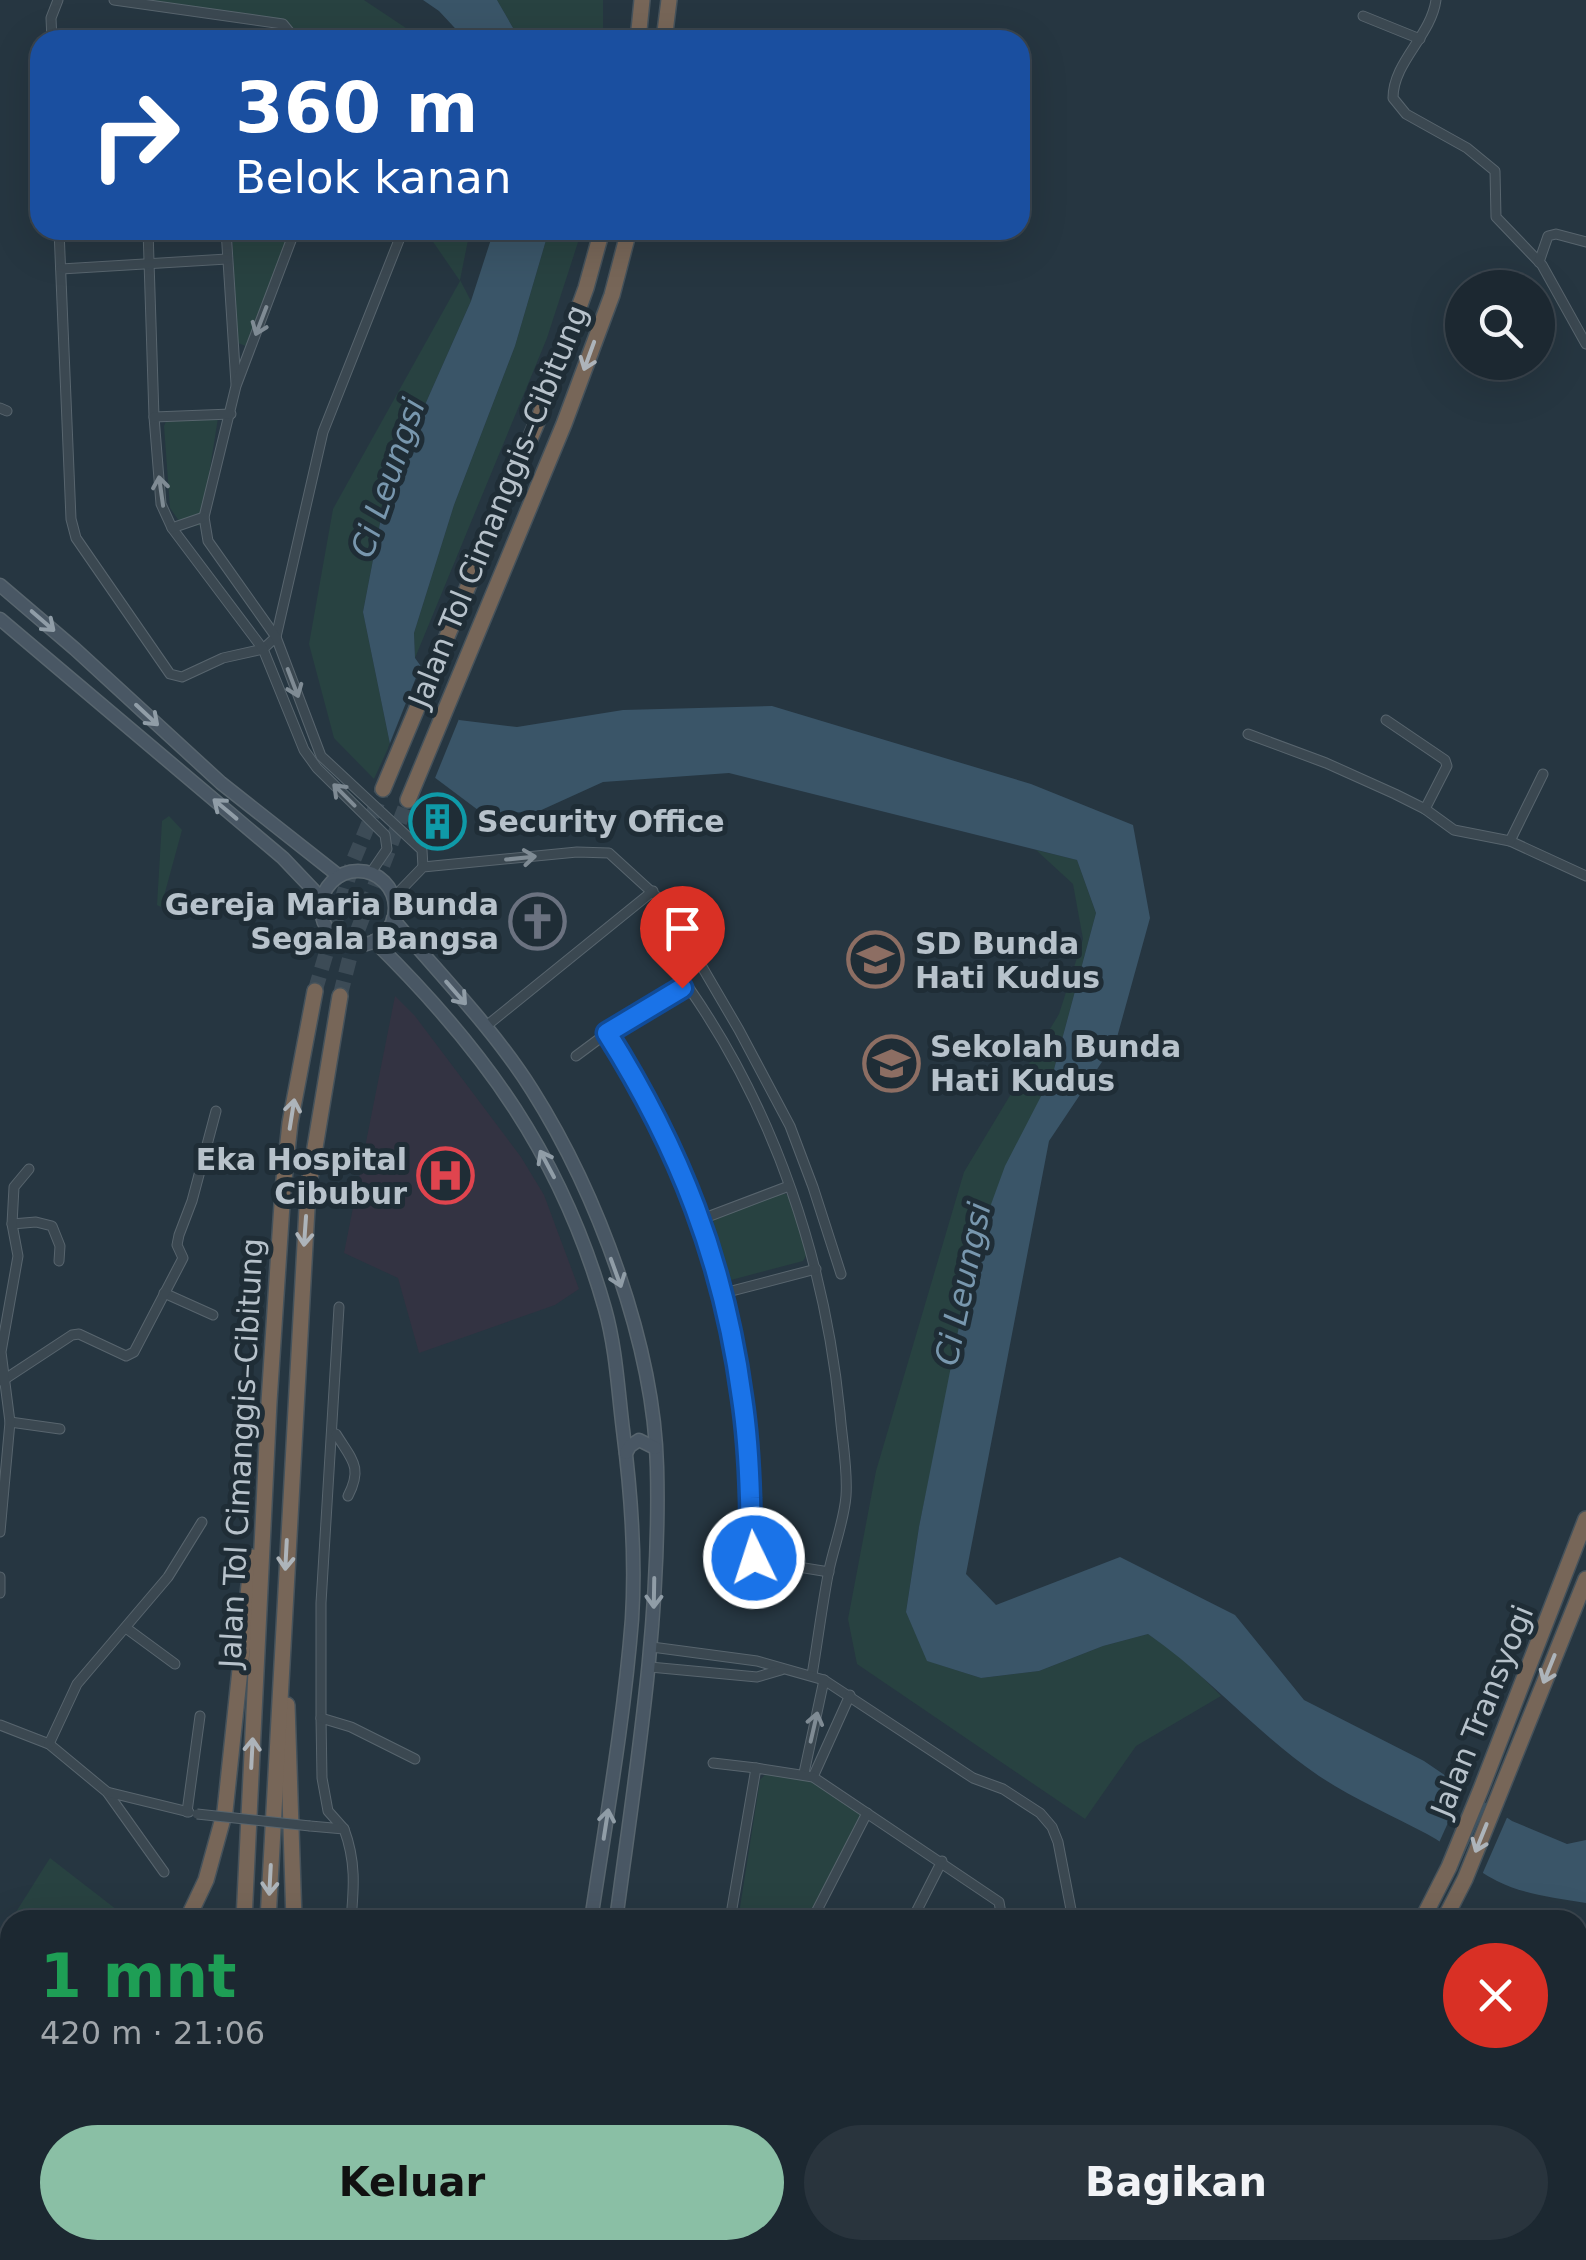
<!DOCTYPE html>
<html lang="id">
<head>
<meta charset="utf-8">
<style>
	:root { --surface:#1c2831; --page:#29343d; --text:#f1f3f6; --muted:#a0a6ab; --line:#3a444d; --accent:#8abfa5 }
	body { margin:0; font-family:"DejaVu Sans",sans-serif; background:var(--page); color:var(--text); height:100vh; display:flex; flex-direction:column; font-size:38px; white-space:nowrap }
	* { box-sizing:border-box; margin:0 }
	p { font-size:32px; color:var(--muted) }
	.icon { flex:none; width:55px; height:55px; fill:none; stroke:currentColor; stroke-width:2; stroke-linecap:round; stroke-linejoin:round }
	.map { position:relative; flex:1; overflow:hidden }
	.drawer { position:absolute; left:0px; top:1910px; width:1588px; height:350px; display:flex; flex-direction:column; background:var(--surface); border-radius:30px 30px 0 0; box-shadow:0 10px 40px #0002,0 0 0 2px var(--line) }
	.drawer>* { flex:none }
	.hud { position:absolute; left:30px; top:30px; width:1000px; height:210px; border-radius:30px; box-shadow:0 10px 40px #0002,0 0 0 2px var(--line); background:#1a4fa0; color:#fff; overflow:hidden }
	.buttons { position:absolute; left:1445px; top:270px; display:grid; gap:20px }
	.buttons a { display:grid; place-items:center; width:110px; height:110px; border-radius:50%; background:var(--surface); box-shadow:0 10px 40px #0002,0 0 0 2px var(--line); font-size:50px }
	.pin { position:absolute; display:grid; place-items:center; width:85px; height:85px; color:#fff; margin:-102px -42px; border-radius:50% 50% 50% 0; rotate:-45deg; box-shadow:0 0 10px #0007 }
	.pin .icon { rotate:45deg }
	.me { position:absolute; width:110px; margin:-55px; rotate:356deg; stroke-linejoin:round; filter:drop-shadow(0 0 8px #0008) }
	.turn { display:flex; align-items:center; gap:35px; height:210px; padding:0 40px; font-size:45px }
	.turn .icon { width:130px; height:130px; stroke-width:2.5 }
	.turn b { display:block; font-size:70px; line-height:85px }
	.round { display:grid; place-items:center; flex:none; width:105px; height:105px; border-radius:52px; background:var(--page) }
	.summary { display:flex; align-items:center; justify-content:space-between; height:170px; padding:0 40px }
	h1 { font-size:60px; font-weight:600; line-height:75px; color:#1e9e55 }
	.action { display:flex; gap:20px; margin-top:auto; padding:20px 40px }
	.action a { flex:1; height:115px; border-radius:60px; background:var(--accent); color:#111; font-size:40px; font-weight:600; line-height:115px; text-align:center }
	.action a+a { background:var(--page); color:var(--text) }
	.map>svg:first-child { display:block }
	.medical { fill:#333342 }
	.green { fill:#284241 }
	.water { fill:#3a5568 }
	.pier { fill:#263641 }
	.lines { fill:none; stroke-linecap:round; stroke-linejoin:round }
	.highway-tunnel { stroke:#3c4b56; stroke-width:15; stroke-dasharray:15 8; stroke-linecap:butt }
	.street-casing { stroke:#58656e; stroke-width:11 }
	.secondary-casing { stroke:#58656e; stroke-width:15 }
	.highway-casing { stroke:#45525b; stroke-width:18 }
	.street { stroke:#3b4851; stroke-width:9 }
	.secondary { stroke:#495764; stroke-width:12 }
	.highway { stroke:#776658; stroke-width:15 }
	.street-bridge-casing { stroke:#58656e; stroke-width:11; stroke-linecap:butt }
	.street-bridge { stroke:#3b4851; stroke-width:9 }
	.oneway { stroke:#7f8b94 }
	.oneway2 { stroke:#adb4ba }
	.oneway3 { stroke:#909da7 }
	.route-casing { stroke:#114b97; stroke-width:25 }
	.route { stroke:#1a73e8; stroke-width:18 }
	.labels { text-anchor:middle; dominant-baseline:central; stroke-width:10; stroke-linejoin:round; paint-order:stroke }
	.street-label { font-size:30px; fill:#b7c2cb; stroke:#1f2d36 }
	.poi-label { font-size:30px; font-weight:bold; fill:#b7c2cb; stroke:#1f2d36; text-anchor:start }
	.water-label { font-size:32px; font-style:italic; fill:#7897ae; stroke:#1f2d36 }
</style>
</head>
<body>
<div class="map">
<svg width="1586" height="2260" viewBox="0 0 1586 2260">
	<rect width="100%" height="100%" fill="#263641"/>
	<!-- medical -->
	<polygon class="medical" points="395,996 415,1016 521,1157 544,1195 579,1289 555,1305 419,1353 398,1278 344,1253"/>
	<!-- green -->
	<g class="green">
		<polygon points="114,0 364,0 424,40 296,40 283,24"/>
		<polygon points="497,0 603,0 603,40 520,40"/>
		<polygon points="232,230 294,230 248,347 238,343 237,338"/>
		<polygon points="425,230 470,230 460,280 471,301 420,416 381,518 363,612 390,744 374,779 334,738 309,644 333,509 460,281"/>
		<polygon points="549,230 582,230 547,338 415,658 414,633 454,505 515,346"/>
		<polygon points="218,418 201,525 184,528 170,508 164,426 167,419"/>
		<polygon points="169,816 182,830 161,907 157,905 162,821"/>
		<polygon points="1036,850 1077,860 1096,913 1053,1073 939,1432 919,1527 906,1612 928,1661 981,1678 1039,1671 1103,1646 1148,1634 1183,1658 1221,1696 1136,1746 1085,1819 857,1664 848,1619 876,1471 964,1172 1059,1014 1083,939 1073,884"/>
		<path d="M778 1193 786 1194 792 1200 807 1254 803 1261 731 1280 725 1276C719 1257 705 1233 716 1216Z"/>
		<polygon points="769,1771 814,1778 861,1814 810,1920 738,1920 760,1780"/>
		<polygon points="50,1858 130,1920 11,1920"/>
		<polygon points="1586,1942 1586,2155 1578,2166 1578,1947"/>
		<polygon points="22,2250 168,2250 168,2260 24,2260"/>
	</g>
	<!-- water -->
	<g class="water">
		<polygon points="423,0 497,0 520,40 466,40 439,11"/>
		<path d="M494 230H549L515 346 454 505 414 633 415 658 459 720 517 727 623 710 772 706 1031 784 1133 825 1150 918 1116 1041 1049 1141 966 1574 996 1605 1120 1557 1235 1615 1304 1700 1424 1761 1512 1821 1567 1844 1586 1840V1903C1556 1898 1525 1895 1497 1881 1472 1869 1452 1847 1427 1834 1391 1815 1354 1799 1319 1776 1258 1735 1209 1676 1148 1634L1103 1646 1039 1671 981 1678 927 1661 906 1612 919 1527 974 1251 1005 1166 1053 1073 1096 913 1077 860 729 773 603 782 537 812 482 813 390 744 363 612 381 518 420 416 471 301Z"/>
	</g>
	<!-- pier -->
	<g class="pier">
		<polygon points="423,660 461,714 433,783 388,748"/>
		<polygon points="1466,1783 1486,1797 1458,1861 1437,1847"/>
		<polygon points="1489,1799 1509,1813 1481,1877 1460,1863"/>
	</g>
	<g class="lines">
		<!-- highway-tunnel -->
		<g class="highway-tunnel">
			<polyline points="315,991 354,859 383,789"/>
			<polyline points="340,996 355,937 408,800"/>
		</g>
		<defs>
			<g id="street">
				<polyline points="114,0 283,24 296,40"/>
				<path d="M1436 0C1431 36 1393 62 1393 98L1406 114 1467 148 1495 171 1496 217 1542 265 1586 344"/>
				<polyline points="1363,16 1420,39"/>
				<polyline points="52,40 51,18 58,0"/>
				<polyline points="59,230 71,519 76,538 170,674 182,677 223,658 263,649 276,637 323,432 403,230"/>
				<polyline points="148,230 154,417 161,504 172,528 263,649 304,750 317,768 385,835 387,849 372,871"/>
				<polyline points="226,230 236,384"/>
				<polyline points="295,230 236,386 204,517 208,541 276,637 321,756 422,850 423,867"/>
				<polyline points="1539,262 1548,236 1556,234 1586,242"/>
				<polyline points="61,269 227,259"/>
				<polyline points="0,408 7,411"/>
				<polyline points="154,417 231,414"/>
				<polyline points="172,528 204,517"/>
				<polyline points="1386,720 1445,760 1447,766 1425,809"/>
				<polyline points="1248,734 1326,763 1395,794 1425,809 1454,830 1510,841 1586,876"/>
				<polyline points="1510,841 1543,774"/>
				<polyline points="394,897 423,867 577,852 609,853 666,905 739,1030 790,1126 813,1187 841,1274"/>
				<polyline points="485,1027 653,891"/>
				<path d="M607 1033C718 1208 746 1350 752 1554L756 1560 829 1572"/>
				<path d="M576 1056 607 1033 682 988H689C776 1113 825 1262 840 1413 842 1440 848 1469 846 1496 844 1521 834 1546 829 1570 822 1605 818 1640 812 1675"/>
				<polyline points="702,1219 789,1186"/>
				<polyline points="12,1224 36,1222 52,1226 60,1246 59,1261"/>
				<polyline points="164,1293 213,1315"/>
				<polyline points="724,1293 816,1269"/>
				<polyline points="339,1307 321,1603 321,1718 322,1778 328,1811 344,1829"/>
				<polyline points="2,1381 72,1335 79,1334 126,1356 134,1352 183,1258 177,1245 179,1235 192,1201 216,1111"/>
				<polyline points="10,1422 60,1429"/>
				<path d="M336 1434C352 1460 363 1467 348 1496"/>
				<polyline points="0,1532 10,1422 1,1352 18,1256 12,1224 14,1187 29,1169"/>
				<polyline points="0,1577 0,1593"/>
				<polyline points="126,1628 175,1664"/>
				<polyline points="652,1647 757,1661 824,1680 973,1778 1003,1789 1040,1813 1052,1827 1058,1842 1073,1920"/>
				<polyline points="650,1667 757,1677 781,1670"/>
				<polyline points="321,1718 351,1727 415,1759"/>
				<polyline points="0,1725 49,1744 107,1792 164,1872"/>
				<polyline points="49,1744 77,1684 168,1577 202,1522"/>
				<polyline points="713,1763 756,1768"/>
				<polyline points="804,1773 824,1680"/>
				<polyline points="813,1777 850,1695"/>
				<polyline points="107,1792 189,1812"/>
				<polyline points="187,1812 200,1716"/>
				<path d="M310 1826 344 1829C356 1861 354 1887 351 1920"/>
				<polyline points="730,1920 756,1768 813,1777 999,1902 1001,1913 998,1920"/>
				<polyline points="812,1920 867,1813"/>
				<polyline points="912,1920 942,1861"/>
				<polyline points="1578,2101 1586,2107"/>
				<polyline points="1578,2188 1586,2193"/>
				<polyline points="717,2250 719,2260"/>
				<polyline points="1404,2250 1412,2260"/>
				<polyline points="1550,2250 1567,2260"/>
				<polyline points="513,2260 515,2250"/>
				<polyline points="741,2260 746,2250"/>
				<polyline points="830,2260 835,2250"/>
				<polyline points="910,2260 915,2250"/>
			</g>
			<g id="secondary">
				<polyline points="0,585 75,649 221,783 339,876"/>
				<polyline points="0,619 283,858 322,899"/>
				<circle cx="358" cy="908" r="37"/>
				<path d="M393 919C440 975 493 1028 532 1090 597 1193 654 1344 657 1467 661 1620 636 1770 616 1920"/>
				<path d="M374 941C485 1050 562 1157 605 1309 616 1348 618 1390 623 1430 631 1492 636 1556 632 1619 624 1720 606 1820 591 1920"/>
				<polyline points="626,1453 630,1446 639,1440 655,1448"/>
				<polyline points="571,2250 573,2260"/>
				<polyline points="596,2250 598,2260"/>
			</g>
			<g id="highway">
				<polyline points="638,40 642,0"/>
				<polyline points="664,40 669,0"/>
				<polyline points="383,789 540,415 586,288 602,230"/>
				<polyline points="408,800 564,424 612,295 629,230"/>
				<polyline points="287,1705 294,1920"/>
				<polyline points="187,1920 206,1880 225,1811 252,1557"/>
				<polyline points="244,1920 269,1402 283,1189 290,1123 315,991"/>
				<polyline points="268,1920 308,1190 340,996"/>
				<polyline points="1422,1920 1449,1867 1481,1789 1586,1519"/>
				<polyline points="1444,1920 1465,1879 1586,1579"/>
				<polyline points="0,2149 10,2129"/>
				<polyline points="210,2250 210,2260"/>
				<polyline points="320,2250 328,2260"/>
				<polyline points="3,2260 3,2224 10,2176"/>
				<polyline points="228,2260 228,2250"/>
				<polyline points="253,2260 253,2250"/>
				<polyline points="455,2260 463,2250"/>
				<polyline points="479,2260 484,2250"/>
				<polyline points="1212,2260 1218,2250"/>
				<polyline points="1235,2260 1240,2250"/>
			</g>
		</defs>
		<!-- street casing -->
		<use href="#street" class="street-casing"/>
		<!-- secondary casing -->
		<use href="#secondary" class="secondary-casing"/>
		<!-- highway casing -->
		<use href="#highway" class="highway-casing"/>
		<!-- street -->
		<use href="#street" class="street"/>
		<!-- secondary -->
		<use href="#secondary" class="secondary"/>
		<!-- highway -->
		<use href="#highway" class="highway"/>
		<defs>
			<polyline id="street-bridge" points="197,1814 310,1826"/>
		</defs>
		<!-- street-bridge casing -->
		<use href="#street-bridge" class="street-bridge-casing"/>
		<!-- street-bridge -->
		<use href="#street-bridge" class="street-bridge"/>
	</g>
	<!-- one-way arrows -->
	<defs><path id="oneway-shaft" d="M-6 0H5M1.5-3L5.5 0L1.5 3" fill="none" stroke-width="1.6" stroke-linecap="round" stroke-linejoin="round" transform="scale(2.5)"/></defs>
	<g class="oneway">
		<use href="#oneway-shaft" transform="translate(261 321) rotate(111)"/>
		<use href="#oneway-shaft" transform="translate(161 491) rotate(-98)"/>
		<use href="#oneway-shaft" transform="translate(293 683) rotate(69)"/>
		<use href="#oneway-shaft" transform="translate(344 795) rotate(-135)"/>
		<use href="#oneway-shaft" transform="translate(521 858) rotate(-6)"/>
		<use href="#oneway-shaft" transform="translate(814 1727) rotate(-77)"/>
	</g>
	<g class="oneway2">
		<use href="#oneway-shaft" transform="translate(589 356) rotate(110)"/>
		<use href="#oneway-shaft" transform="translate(292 1114) rotate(-81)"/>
		<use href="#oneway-shaft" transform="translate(305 1231) rotate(94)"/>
		<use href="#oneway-shaft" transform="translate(286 1555) rotate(93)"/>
		<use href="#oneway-shaft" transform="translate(1549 1669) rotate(112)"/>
		<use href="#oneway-shaft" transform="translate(252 1753) rotate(-87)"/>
		<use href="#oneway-shaft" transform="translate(1481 1838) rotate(112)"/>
		<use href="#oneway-shaft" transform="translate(270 1880) rotate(93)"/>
	</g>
	<g class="oneway3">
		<use href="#oneway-shaft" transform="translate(43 621) rotate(41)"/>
		<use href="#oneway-shaft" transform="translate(147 715) rotate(43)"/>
		<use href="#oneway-shaft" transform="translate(225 809) rotate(-140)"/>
		<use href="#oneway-shaft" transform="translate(456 993) rotate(49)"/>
		<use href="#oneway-shaft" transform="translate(547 1164) rotate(-118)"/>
		<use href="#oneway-shaft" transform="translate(616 1273) rotate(70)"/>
		<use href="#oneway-shaft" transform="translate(654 1593) rotate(91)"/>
		<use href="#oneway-shaft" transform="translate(606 1824) rotate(-81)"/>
	</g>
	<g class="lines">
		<defs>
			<path id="route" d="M682 988 607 1033C680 1149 724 1262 742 1398 747 1431 749 1464 750 1498 751 1517 748 1541 754 1558"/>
		</defs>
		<!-- route casing -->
		<use href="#route" class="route-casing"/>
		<!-- route -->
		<use href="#route" class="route"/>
	</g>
	<!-- icons -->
	<defs>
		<symbol id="building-ring" viewBox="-11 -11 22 22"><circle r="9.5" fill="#1f2d36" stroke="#0f9aa8" stroke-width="1.5"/><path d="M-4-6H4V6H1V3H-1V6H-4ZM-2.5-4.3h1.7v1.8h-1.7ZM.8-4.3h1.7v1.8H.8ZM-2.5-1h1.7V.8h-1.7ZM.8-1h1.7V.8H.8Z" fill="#0f9aa8"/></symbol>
		<symbol id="church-ring" viewBox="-11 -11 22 22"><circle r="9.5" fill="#1f2d36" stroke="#6b7280" stroke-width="1.5"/><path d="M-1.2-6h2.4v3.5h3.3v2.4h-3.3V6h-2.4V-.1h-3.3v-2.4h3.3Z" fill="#6b7280"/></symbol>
		<symbol id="school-ring" viewBox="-11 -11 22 22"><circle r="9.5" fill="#1f2d36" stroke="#8d6e63" stroke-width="1.5"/><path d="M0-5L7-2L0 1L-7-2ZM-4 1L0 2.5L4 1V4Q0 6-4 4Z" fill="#8d6e63"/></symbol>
		<symbol id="hospital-ring" viewBox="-11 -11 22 22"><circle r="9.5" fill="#1f2d36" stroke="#e0444e" stroke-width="1.5"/><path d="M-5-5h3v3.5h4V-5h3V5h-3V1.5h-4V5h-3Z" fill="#e0444e"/></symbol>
	</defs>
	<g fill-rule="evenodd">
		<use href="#building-ring" x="406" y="790" width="63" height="63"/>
		<use href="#church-ring" x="506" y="890" width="63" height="63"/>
		<use href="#school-ring" x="844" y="928" width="63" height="63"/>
		<use href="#school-ring" x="860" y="1032" width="63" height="63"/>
		<use href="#hospital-ring" x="414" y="1144" width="63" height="63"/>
	</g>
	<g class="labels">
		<!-- street labels -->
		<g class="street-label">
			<text transform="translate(498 506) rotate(-68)">Jalan Tol Cimanggis–Cibitung</text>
			<text transform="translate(241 1453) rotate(-87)">Jalan Tol Cimanggis–Cibitung</text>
			<text transform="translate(1482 1711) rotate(-68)">Jalan Transyogi</text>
		</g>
		<!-- poi labels -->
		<g class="poi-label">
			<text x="477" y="821">Security Office</text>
			<text x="499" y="904" text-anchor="end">Gereja Maria Bunda<tspan x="499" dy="34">Segala Bangsa</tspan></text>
			<text x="915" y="943">SD Bunda<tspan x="915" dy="34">Hati Kudus</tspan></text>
			<text x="930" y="1046">Sekolah Bunda<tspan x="930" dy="34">Hati Kudus</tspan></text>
			<text x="407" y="1159" text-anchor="end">Eka Hospital<tspan x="407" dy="34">Cibubur</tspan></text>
		</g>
		<!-- water labels -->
		<g class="water-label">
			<text transform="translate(388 478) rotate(-71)">Ci Leungsi</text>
			<text transform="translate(963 1284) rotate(-78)">Ci Leungsi</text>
		</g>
	</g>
</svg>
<div class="buttons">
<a><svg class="icon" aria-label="search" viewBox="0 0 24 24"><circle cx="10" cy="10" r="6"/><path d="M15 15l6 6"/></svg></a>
</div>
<div class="pin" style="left:682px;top:988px;background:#d93025"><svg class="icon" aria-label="arrive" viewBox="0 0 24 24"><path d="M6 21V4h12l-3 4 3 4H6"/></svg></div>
<svg class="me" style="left:754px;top:1558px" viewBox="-20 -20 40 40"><circle r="17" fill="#1a73e8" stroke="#fff" stroke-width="3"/><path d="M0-11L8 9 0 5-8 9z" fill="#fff"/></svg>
<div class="hud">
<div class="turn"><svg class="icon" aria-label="right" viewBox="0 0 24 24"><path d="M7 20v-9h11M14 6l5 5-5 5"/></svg><div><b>360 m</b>Belok kanan</div></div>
</div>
<section class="drawer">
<div class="summary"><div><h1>1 mnt</h1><p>420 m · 21:06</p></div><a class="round" style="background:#d93025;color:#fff"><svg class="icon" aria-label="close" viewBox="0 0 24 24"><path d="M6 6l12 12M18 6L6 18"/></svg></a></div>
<div class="action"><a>Keluar</a><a>Bagikan</a></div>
</section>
</div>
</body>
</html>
